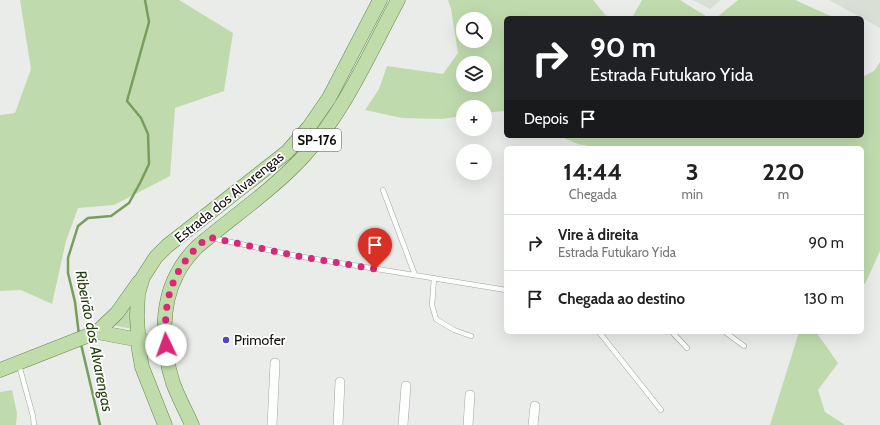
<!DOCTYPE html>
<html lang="pt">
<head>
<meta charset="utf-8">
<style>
	:root { --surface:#fff; --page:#f6f6f6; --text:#222; --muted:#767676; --line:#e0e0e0 }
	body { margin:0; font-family:Cabin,sans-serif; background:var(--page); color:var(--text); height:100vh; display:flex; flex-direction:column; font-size:15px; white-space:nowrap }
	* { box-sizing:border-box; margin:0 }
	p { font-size:13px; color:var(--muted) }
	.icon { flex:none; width:22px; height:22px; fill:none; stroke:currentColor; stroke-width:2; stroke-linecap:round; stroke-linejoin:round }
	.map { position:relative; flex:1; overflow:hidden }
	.sheet { position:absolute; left:504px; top:146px; width:360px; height:188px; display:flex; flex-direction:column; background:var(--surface); border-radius:6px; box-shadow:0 4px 16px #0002 }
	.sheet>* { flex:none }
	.guide { position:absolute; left:504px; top:16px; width:360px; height:122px; border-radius:6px; box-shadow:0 4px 16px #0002; background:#202124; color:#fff; overflow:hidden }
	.buttons { position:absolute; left:456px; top:12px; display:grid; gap:8px }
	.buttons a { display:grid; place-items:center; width:36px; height:36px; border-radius:50%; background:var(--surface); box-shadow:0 4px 16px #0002; font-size:20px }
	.pin { position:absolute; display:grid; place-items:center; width:34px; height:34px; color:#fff; margin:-41px -17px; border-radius:50% 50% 50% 0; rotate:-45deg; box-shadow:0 0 4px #0007 }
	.pin .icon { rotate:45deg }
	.me { position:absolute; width:44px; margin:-22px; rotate:357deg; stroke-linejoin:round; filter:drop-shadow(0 0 3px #0008) }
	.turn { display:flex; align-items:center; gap:14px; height:84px; padding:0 20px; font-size:18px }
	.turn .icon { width:52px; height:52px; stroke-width:2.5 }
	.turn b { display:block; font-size:28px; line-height:34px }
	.then { display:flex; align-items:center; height:38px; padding:0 20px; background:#0003; gap:8px; font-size:15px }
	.eta { display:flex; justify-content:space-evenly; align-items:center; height:68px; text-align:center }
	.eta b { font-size:24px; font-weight:700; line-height:28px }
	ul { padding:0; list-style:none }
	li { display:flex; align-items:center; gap:12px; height:56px; padding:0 20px; border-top:1px solid var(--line) }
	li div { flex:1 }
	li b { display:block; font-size:15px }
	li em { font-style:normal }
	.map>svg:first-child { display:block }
	.built { fill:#d9dfd5 }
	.green { fill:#bfdbad; fill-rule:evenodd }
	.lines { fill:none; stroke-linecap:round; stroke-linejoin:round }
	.stream { stroke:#779e5c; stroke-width:2.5 }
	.service-casing { stroke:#a3a5a1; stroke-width:5.5 }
	.minor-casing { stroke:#a3a5a1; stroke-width:10 }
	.primary-casing { stroke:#65854f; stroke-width:15 }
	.service { stroke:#fff; stroke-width:4.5 }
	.minor { stroke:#fff; stroke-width:9 }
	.primary { stroke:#bfdcaa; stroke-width:14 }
	.route { stroke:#db2777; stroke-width:7; stroke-dasharray:0 12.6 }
	.poi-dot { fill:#5546bd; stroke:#fff; stroke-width:1.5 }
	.labels { text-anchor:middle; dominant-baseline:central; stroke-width:3.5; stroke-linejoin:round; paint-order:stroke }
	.shield { fill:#fff; stroke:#565756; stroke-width:1 }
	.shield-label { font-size:13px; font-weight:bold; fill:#0e0f0d }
	.street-label { font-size:14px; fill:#0e0f0d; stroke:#fff }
	.poi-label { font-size:14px; fill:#0e0f0d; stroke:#fff; text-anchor:start }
	.water-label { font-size:15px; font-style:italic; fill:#253e0f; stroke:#fff }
</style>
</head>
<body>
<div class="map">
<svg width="880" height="425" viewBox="0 0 880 425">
	<rect width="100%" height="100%" fill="#e9ece8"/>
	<!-- built -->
	<g class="built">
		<polygon points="693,0 721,0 710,9"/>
		<polygon points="829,0 880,0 880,28 862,18"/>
	</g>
	<!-- green -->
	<g class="green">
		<polygon points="20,0 179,0 233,33 224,91 175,108 170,176 114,205 78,208 66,241 52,304 21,290 0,291 0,115 15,113 31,69"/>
		<path d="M448 0H593L608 18H506V112L504 111 485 113V107H463V116L441 119 402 118 365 110 379 89 387 66 443 74 458 53 451 9ZM463 19H485V41H463ZM463 63H485V85H463Z"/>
		<polygon points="642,0 680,0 709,18 632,18"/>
		<polygon points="738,0 795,0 835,18 716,18"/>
		<polygon points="880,62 880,251 865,284 862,282 862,148 599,148 578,144 559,136 862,136 862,77 874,71"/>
		<polygon points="133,302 133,329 112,325"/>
		<polygon points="799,332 816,332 838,363 818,390 825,412 845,425 770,425"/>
		<polygon points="12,390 17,413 16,425 0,425 0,392"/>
	</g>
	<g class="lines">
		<!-- stream -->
		<g class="stream">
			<polyline points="79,335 75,302 68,273 68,258 78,226 88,218 111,216 129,203 140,183 149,164 148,134 141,118 127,101 149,22 145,0"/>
			<polyline points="81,344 100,425"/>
		</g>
		<defs>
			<g id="service">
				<polyline points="383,190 415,275"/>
				<polyline points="212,238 297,256 506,290"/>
				<polyline points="434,278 432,305 436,319 454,330 471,336"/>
				<polyline points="599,332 661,410"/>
				<polyline points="672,332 687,348"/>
				<polyline points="725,332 744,346"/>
				<polyline points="19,365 33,416 34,425"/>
			</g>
			<g id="minor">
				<polyline points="272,425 275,363"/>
				<polyline points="338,425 340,382"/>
				<polyline points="403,425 406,386"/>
				<polyline points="468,425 470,395"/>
				<polyline points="533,425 535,406"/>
			</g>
			<g id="primary">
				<polyline points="97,332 166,345"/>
				<polyline points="0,370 97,332 117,313 139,282"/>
				<polyline points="165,425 142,367 139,350 137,316 138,294 143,277 156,257 167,246 287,152 309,127 329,98 380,0"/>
				<path d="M192 425C186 411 178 397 173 383 162 349 160 306 177 274 182 264 189 255 197 247 231 218 271 191 302 158 344 113 369 54 398 0"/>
			</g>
		</defs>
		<!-- service casing -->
		<use href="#service" class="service-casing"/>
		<!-- minor casing -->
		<use href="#minor" class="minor-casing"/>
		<!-- primary casing -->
		<use href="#primary" class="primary-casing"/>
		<!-- service -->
		<use href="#service" class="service"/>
		<!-- minor -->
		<use href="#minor" class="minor"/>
		<!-- primary -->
		<use href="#primary" class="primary"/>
	</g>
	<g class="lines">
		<!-- route -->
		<path class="route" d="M166 345C163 297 172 268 208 237L297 256 375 269"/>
	</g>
	<!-- markers -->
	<circle class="poi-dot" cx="226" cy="340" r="4"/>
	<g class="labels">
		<!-- shield labels -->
		<rect class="shield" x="293" y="129" width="48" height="22" rx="3"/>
		<g class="shield-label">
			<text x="317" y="140">SP-176</text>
		</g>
		<!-- street labels -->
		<g class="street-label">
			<text transform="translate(229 197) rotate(-39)">Estrada dos Alvarengas</text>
		</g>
		<!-- poi labels -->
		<g class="poi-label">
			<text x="234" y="340">Primofer</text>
		</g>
		<!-- water labels -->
		<g class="water-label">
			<text transform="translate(94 341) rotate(79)">Ribeirão dos Alvarengas</text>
		</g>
	</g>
</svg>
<div class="buttons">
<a><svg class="icon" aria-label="search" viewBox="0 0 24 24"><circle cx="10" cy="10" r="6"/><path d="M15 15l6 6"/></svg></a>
<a><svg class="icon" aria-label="layers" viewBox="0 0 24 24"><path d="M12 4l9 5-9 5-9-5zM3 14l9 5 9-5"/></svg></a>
<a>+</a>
<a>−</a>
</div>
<div class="pin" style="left:375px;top:269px;background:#d93025"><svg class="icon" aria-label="arrive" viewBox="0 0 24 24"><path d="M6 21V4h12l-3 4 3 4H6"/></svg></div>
<svg class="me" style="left:166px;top:345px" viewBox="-20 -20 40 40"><circle r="19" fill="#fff"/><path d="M0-13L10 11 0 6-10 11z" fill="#db2777"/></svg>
<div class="guide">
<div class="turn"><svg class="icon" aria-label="right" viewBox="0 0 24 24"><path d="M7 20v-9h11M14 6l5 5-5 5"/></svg><div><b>90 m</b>Estrada Futukaro Yida</div></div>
<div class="then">Depois<svg class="icon" aria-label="arrive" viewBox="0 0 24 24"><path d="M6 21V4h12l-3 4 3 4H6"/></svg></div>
</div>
<section class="sheet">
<div class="eta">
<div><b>14:44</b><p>Chegada</p></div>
<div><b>3</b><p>min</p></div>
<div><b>220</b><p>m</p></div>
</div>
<ul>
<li><svg class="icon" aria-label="right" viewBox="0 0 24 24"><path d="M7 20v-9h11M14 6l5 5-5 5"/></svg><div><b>Vire à direita</b><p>Estrada Futukaro Yida</p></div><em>90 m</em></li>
<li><svg class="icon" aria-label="arrive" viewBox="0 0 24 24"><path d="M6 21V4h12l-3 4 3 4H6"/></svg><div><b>Chegada ao destino</b></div><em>130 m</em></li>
</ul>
</section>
</div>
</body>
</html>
